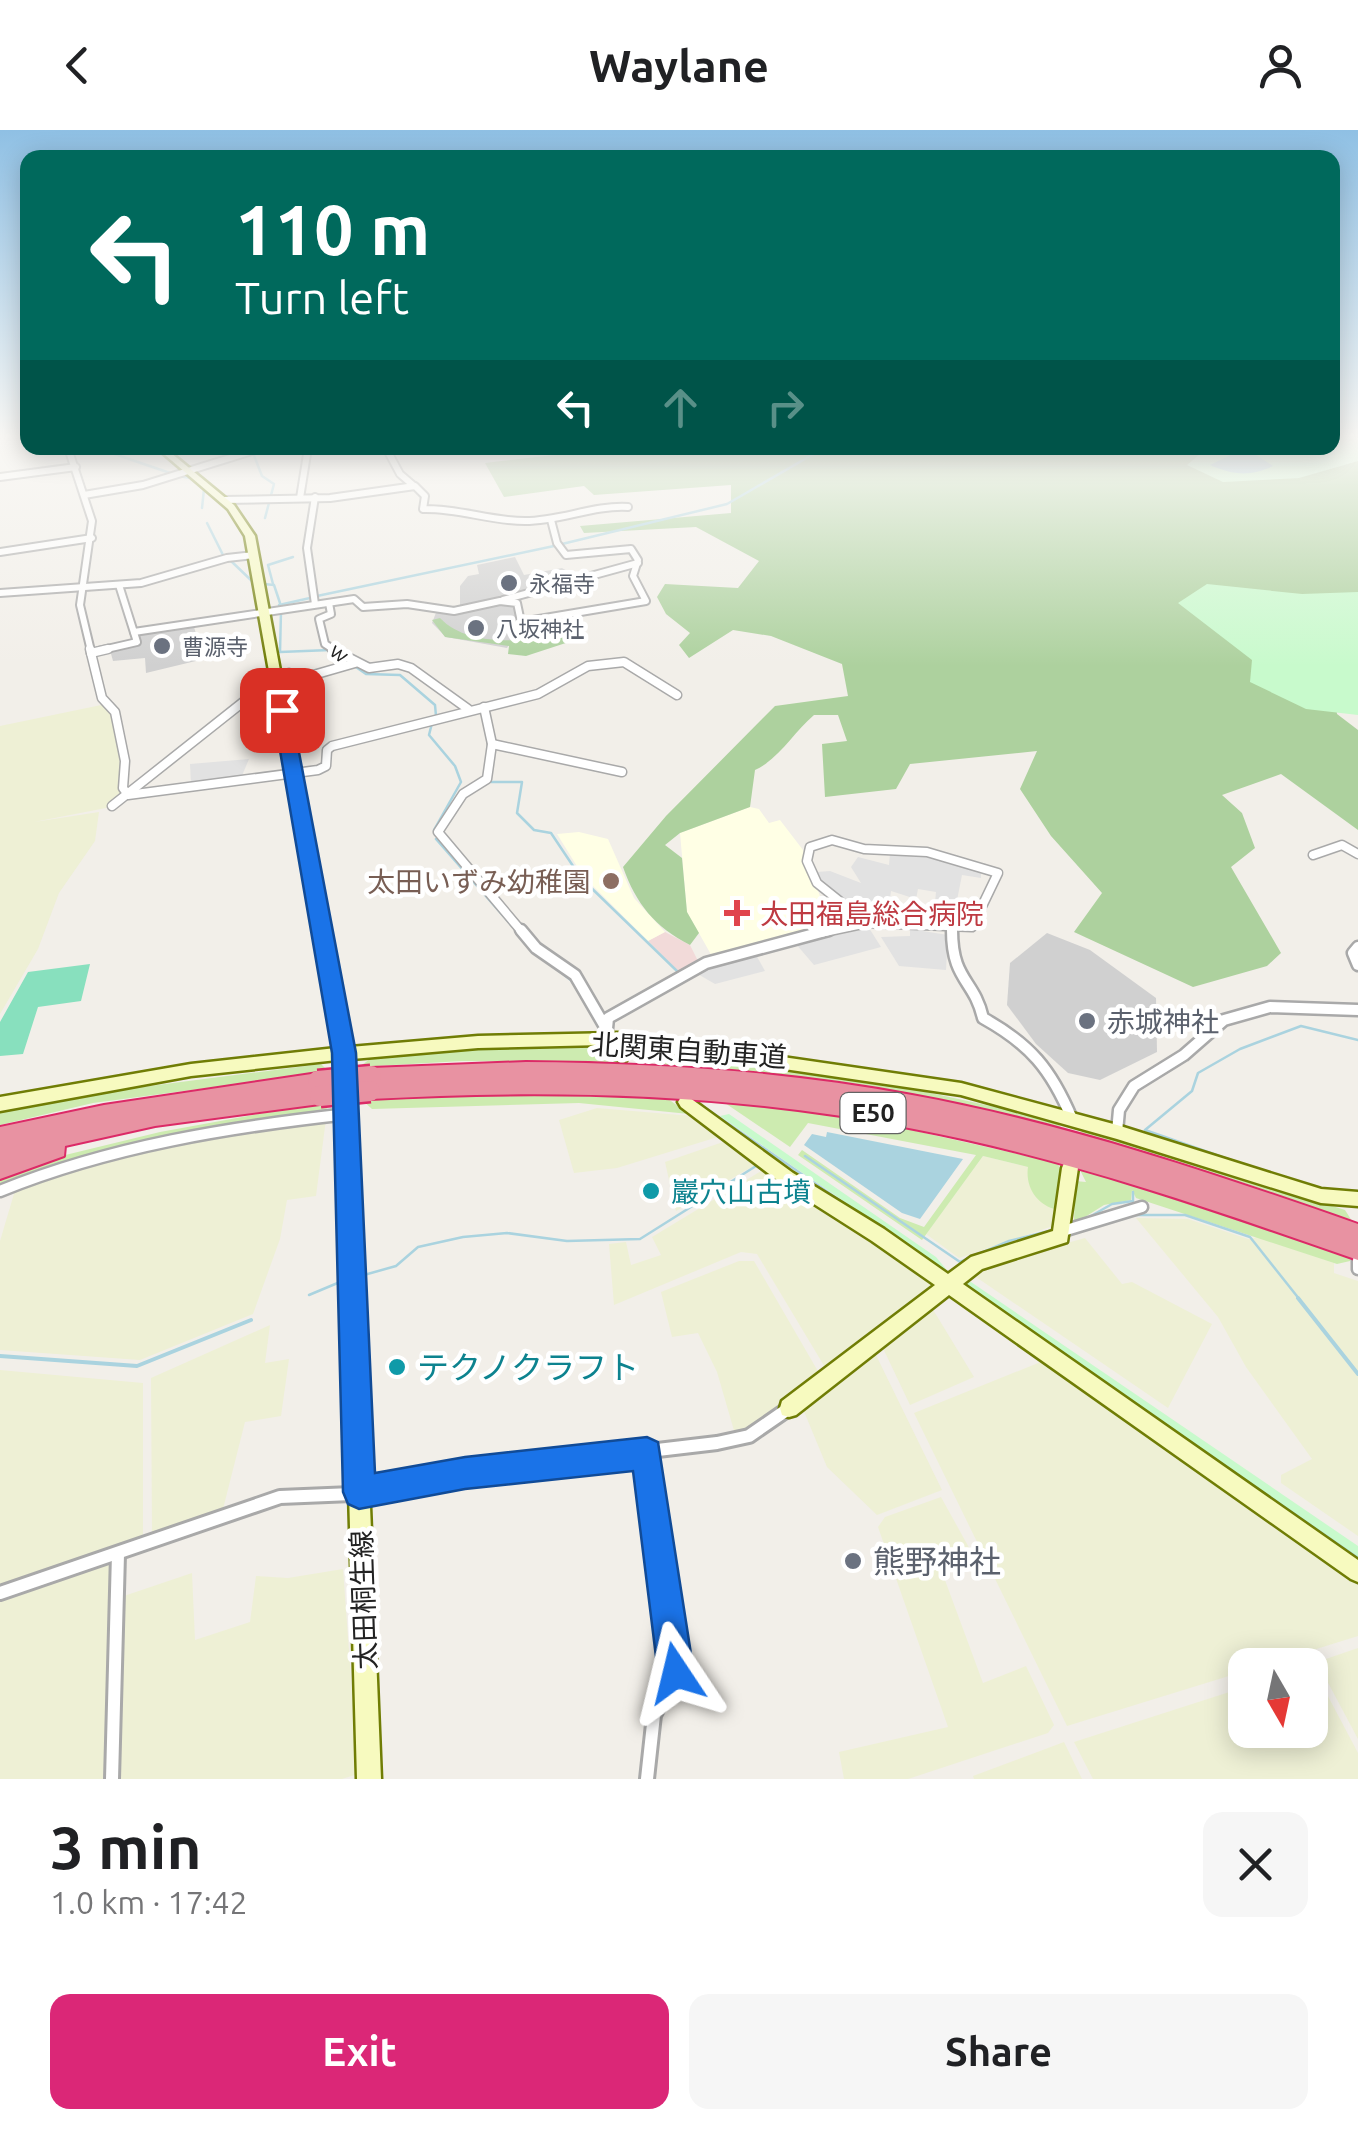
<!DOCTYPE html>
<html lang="en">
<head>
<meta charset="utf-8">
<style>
	:root { --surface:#fff; --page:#f6f6f6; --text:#202124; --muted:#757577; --accent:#db2777 }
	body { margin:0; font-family:Ubuntu,"Noto Sans JP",sans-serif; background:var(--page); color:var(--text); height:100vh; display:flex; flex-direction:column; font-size:38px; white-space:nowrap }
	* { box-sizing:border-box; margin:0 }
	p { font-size:32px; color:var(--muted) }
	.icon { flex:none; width:55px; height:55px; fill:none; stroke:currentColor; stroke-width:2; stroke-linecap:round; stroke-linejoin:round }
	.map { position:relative; height:1649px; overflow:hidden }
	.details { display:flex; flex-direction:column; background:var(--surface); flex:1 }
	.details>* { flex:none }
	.banner { position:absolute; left:20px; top:20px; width:1320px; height:305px; border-radius:20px; box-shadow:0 5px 25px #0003; background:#00695c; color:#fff; overflow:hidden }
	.needle { width:65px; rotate:171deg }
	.fabs { position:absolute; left:1228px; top:1518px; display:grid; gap:20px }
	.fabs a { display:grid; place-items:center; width:100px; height:100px; border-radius:20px; background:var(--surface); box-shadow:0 5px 25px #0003; font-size:50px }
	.pin { position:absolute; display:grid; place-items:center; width:85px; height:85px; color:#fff; margin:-42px; border-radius:20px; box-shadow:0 5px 15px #0006 }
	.me { position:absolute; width:110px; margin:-55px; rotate:350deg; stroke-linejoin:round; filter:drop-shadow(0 0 8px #0008) }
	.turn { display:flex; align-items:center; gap:35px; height:210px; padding:0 50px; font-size:45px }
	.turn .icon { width:130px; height:130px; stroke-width:2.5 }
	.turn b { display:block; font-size:70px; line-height:85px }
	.lanes { display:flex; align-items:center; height:95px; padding:0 50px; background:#0003; justify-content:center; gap:50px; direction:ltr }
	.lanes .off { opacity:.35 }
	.round { display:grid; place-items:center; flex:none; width:105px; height:105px; border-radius:20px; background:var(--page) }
	.overview { display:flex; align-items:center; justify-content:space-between; height:170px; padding:0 50px }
	h1 { font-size:60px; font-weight:700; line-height:75px }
	.action { display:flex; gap:20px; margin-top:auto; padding:20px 50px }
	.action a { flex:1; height:115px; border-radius:20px; background:var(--accent); color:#fff; font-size:40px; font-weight:700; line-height:115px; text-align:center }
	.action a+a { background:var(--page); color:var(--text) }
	header { display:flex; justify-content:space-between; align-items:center; height:130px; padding:0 50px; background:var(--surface); font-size:45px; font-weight:700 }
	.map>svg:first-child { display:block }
	.commercial { fill:#f2dad9 }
	.education { fill:#ffffe5 }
	.religious { fill:#d0d0d0 }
	.farmland { fill:#eef0d5 }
	.grass { fill:#cdebb0 }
	.forest { fill:#add19e }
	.park { fill:#c8facc }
	.pitch { fill:#88e0be }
	.parking { fill:#e2e2e2 }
	.water { fill:#aad3df }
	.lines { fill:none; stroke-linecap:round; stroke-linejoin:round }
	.stream-far1 { stroke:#aad3df; stroke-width:2.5 }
	.stream { stroke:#aad3df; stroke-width:4 }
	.street-far3-casing { stroke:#a9a9a9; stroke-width:10 }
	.street-far2-casing { stroke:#a9a9a9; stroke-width:11 }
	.street-far1-casing { stroke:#a9a9a9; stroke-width:15 }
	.street-casing { stroke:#a9a9a9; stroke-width:18 }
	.secondary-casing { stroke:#707d05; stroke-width:5 }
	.highway-casing { stroke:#dc2a67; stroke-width:4 }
	.street-far3 { stroke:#fff; stroke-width:6 }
	.street-far2 { stroke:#fff; stroke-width:8 }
	.street-far1 { stroke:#fff; stroke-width:10 }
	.street { stroke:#fff; stroke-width:12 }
	.secondary { fill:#f7fabf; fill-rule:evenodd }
	.highway { fill:#e892a2; fill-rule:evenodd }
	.highway-bridge-casing { stroke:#dc2a67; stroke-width:25; stroke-linecap:butt }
	.highway-bridge { stroke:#e892a2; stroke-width:20 }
	.route { fill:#1a73e8; stroke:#114b97; stroke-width:2.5 }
	.worship-dot { fill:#6b7280; stroke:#fff; stroke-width:4 }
	.education-dot { fill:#8d6e63; stroke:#fff; stroke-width:4 }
	.health-dot { fill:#e0444e; stroke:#fff; stroke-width:4 }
	.culture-dot { fill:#0f9aa8; stroke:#fff; stroke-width:4 }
	.labels { text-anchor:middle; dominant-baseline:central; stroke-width:9; stroke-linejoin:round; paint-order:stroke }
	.far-worship-label { font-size:22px; fill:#5b616d; stroke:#fff; text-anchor:start }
	.far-street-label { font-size:22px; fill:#222; stroke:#fff }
	.shield { fill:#fff; stroke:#646464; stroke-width:2.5 }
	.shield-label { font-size:25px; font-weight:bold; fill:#222 }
	.education-label { font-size:28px; fill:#785e54; stroke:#fff; text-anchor:end }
	.health-label { font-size:28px; fill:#be3a42; stroke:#fff; text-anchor:start }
	.worship-label { font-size:28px; fill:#5b616d; stroke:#fff; text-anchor:start }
	.street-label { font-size:28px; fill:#222; stroke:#fff }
	.culture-label { font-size:28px; fill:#0d838f; stroke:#fff; text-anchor:start }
	.near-culture-label { font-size:32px; fill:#0d838f; stroke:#fff; text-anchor:start }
	.near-worship-label { font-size:32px; fill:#5b616d; stroke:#fff; text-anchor:start }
</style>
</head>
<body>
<header><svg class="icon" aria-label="back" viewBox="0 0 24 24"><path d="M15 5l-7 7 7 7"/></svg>Waylane<svg class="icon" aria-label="person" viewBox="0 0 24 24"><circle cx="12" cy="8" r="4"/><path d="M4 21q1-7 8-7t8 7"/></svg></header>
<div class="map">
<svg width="1358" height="1649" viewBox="0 0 1358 1649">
	<rect width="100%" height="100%" fill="#f2efe9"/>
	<!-- commercial -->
	<polygon class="commercial" points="665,802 690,815 699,833 680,843 648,811"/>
	<!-- education -->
	<g class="education">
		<polygon points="750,677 759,679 769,693 780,690 803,720 831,796 713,828 687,782 680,703"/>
		<polygon points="579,702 608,709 634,768 665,802 648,811 583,746 557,704"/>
	</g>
	<!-- religious -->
	<g class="religious">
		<polygon points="515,427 524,445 562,438 576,446 460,478 460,456 468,446 479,444 477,435"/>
		<polygon points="500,474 514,475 518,501 507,518 446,507 432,493 437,480"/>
		<polygon points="193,494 204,529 146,543 145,528 113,531 110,520 138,513 137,502"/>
		<polygon points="1047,803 1090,820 1156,868 1157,922 1100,950 1068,943 1036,914 1007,875 1010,833"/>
	</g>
	<!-- farmland -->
	<g class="farmland">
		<polygon points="106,574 115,582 125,631 124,662 106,678 34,692 99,682 95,711 59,763 38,819 0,884 0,596"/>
		<polygon points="597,978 692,986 721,1006 617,1038 574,1043 559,990"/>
		<polygon points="326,989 316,1066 287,1070 280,1109 253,1184 140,1230 0,1220 0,1111 16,1057 143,1022"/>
		<polygon points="723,1012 760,1032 676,1081 665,1032"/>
		<polygon points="983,1026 1028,1037 1058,1080 1056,1095 959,1128 926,1104"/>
		<polygon points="766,1038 803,1069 831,1083 935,1156 826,1239 757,1124 741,1122 614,1175 609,1114 626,1112 631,1135 661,1125 652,1107"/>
		<polygon points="1136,1088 1188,1089 1248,1109 1258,1107 1334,1133 1334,1143 1358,1151 1358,1406 1281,1353 1281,1345 1312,1329 1246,1237 1218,1187"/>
		<polygon points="1085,1108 1122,1154 1132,1152 1212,1194 1168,1278 976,1147 995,1133"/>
		<polygon points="739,1131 754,1131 819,1243 759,1294 735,1304 717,1242 698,1203 672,1207 661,1162"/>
		<polygon points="932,1178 974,1247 910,1275 881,1214"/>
		<polygon points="270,1195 265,1233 289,1229 281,1286 245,1292 222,1383 157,1406 152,1403 151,1248"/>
		<polygon points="874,1221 942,1360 877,1385 827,1337 803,1279"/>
		<polygon points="1043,1231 1358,1452 1358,1506 1265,1535 1245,1535 1245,1541 1067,1596 914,1283"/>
		<polygon points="0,1240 143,1253 143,1404 137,1411 0,1457"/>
		<polygon points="941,1367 977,1432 942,1442 983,1553 1026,1536 1054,1595 1048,1603 908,1649 844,1649 839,1622 948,1597 878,1397 885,1387"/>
		<polygon points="118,1424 118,1468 192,1443 195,1510 250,1492 256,1446 288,1448 343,1439 358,1644 342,1649 0,1649 0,1463"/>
		<polygon points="1358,1518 1358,1609 1317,1532"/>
		<polygon points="1312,1536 1358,1623 1358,1649 1093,1649 1074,1612 1245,1557 1245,1600 1310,1600"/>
		<polygon points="1064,1612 1082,1649 974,1649 973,1646"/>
	</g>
	<!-- grass -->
	<g class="grass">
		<polygon points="592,916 609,932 462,931 359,937 370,929 463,919"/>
		<polygon points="653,920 853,946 1055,990 1062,999 813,950 667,936"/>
		<polygon points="321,934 329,942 93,973 0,995 0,982 88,964"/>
		<polygon points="478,962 664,966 689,984 579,973 372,979 361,969"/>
		<polygon points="330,971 326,980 316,983 65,1034 0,1057 0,1048 53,1028 160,1002"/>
		<path d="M722 971 862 989 1058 1033 1062 1047 1058 1080C1037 1076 1025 1057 1028 1037L983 1026 922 1110 798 1025 802 1020 900 1088 924 1097 976 1025 808 993 790 1017Z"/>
		<polygon points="1087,999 1345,1080 1352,1091 1080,1003"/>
		<polygon points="1079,1038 1351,1127 1350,1131 1337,1134 1136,1068 1132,1060 1131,1070 1104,1075 1074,1094 1075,1051 1086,1052"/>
	</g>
	<!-- forest -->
	<g class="forest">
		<path d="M1358 305V581L1336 577 1337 584 1358 600V700L1281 644 1222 665 1242 683 1255 718 1231 737 1281 823 1267 836 1193 857 1074 802 1102 763 1051 706 1020 659 1037 621 910 634 896 659 825 667 822 614 847 611 838 585H814C793 603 779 629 755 640L750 677 680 703 665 715 682 728 687 782 699 803 690 815C655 797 636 774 623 737L666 686 775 576 848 566 842 534 771 506 733 500 689 528 679 515 690 503 666 484 657 467 665 454 738 458 759 431 696 397 584 403 580 396 731 383V355L594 365 584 356 504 367 485 333 554 325 549 318H1249L1288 342Z"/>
		<path d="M440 488C470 520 534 510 573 504L578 509 526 526 508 524 509 516 445 507 432 490Z"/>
	</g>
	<!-- park -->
	<g class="park">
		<polygon points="1333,305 1358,305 1358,331 1299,348 1223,352 1187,335 1207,318 1332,318"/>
		<polygon points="1207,454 1302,464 1358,462 1358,585 1306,579 1250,552 1252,530 1178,473"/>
		<polygon points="729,984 936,1127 951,1145 941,1144 941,1138 720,986"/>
		<polygon points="971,1152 1358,1416 1358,1428 1197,1323 970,1158 965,1161 962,1153"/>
	</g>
	<!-- pitch -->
	<polygon class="pitch" points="90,834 81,871 38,877 23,924 0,926 0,892 28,842"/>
	<!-- parking -->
	<g class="parking">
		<polygon points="249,629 241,648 191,654 190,634"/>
		<polygon points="890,723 916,723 981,742 981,748 962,745 952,795 933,794 936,762 918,759 916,769 891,761 889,777 877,774 863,784 821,754 817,742 830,741 861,753 851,737 858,727 889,735"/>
		<polygon points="869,798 881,817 814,835 796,814"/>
		<polygon points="910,799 948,805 946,840 899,836 881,807 910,806"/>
		<polygon points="755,823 765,841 715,854 696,843"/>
	</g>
	<!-- water -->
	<g class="water">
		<path d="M1245 318 1273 336C1250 347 1233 345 1210 335Z"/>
		<polygon points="827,1002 963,1029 920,1089 902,1083 804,1015 812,1004 826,1007"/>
	</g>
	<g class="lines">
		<!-- stream-far1 -->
		<g class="stream-far1">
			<polyline points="97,318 170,343"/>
			<polyline points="253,323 262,346 274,354 265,388"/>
			<polyline points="178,346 190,348 204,359 202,378"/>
			<polyline points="207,393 224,427"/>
			<polyline points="562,414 727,374 817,322"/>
			<polyline points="231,431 253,452"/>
			<polyline points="264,454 274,455 280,473"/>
			<polyline points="273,454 268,435 293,427"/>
			<polyline points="317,466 554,416"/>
			<polyline points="279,475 310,468"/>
			<polyline points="281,481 280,522 330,520"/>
			<polyline points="353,535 366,544 400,545 435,575 436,586"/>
			<polyline points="432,593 429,605 455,636 461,652 434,700"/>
			<polyline points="491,652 522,652 517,683 534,700 551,703 581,748 678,842"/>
			<polyline points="436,709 519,804"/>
			<polyline points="550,834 572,851 582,867"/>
			<polyline points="707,979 864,1087"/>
			<polyline points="805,1026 960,1132 1009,1111 1053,1100"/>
			<polyline points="1245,1035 1145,1000 1192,961 1198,943 1240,919 1301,896 1358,910"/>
			<polyline points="787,1038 803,1049"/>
			<polyline points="1135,1085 1185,1085 1250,1107 1300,1170"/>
			<polyline points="1084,1090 1112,1074 1133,1071 1133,1062"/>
			<polyline points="364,1145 396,1136 418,1117 463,1107 507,1103 567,1111 640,1109 756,1036"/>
			<polyline points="309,1165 340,1152"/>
		</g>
		<!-- stream -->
		<g class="stream">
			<polyline points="1298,1168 1358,1244"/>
			<polyline points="0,1226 137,1236 251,1190"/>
			<polyline points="1182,1307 1358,1429"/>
		</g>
		<defs>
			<g id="street-far3">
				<polyline points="68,318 92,391 80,475 91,521"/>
				<polyline points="386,318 400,344 414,356"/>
				<polyline points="0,347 76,337"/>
				<polyline points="84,365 143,355 262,318"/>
				<polyline points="315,367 307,418 315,474"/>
				<polyline points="300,368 308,318"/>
				<path d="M223 370 330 368 415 356 425 366 423 379C459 378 489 391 525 391 561 391 593 375 628 377"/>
				<polyline points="0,422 92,408"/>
				<polyline points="0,463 141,453 227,428 254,425"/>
				<polyline points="503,470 638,433"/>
				<polyline points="329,473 331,484 319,489 325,514 336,521"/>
				<polyline points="134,502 354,469 363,477 407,474 454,481 500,471 517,473 521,492 646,471 633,446 638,430 631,419 566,425 557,413 551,390"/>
				<polyline points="98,521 137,512 119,455"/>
			</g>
			<g id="street-far2">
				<polyline points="90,519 102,568 115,582 125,631 123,658 128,665 318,640 326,636 327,620 332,616 538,564 588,536 624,532 677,565"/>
				<polyline points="332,519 369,538 398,534 411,538 468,579"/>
				<polyline points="91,523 108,519"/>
				<polyline points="484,577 492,614 487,649 463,664 438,702 523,803"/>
				<polyline points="492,614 622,642"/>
				<polyline points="112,676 276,546 289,543 296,550 355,533"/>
				<polygon points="832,710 864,719 927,722 998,743 972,797 867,793 817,753 807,731 810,717"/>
				<polyline points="1313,725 1342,715 1358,724"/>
				<polyline points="820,803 867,793"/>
			</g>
			<g id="street-far1">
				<polyline points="521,800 536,818 575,845 604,895"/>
				<path d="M952 800C952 851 974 849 983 888 1030 914 1051 939 1072 989"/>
				<polyline points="1358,817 1353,823 1358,835"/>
				<polyline points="606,909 608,888 706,833 829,800"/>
				<polyline points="1117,1002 1119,980 1134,956 1184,925 1224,890 1270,877 1358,880"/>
				<path d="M0 1061C111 1016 230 997 348 984"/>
				<polyline points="1063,1101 1142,1077"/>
				<polyline points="1358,1130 1358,1139"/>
			</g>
			<g id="street">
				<polyline points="647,1323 676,1543 654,1585 647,1649"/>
				<polyline points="0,1463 280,1367 352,1364 471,1342 717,1313 749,1306 788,1279"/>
				<polyline points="112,1649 118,1424"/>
			</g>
			<g id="secondary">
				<path d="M157 318H165L234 375 255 406 350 917 478 906 617 903 961 953 1117 995 1321 1059 1358 1062V1076L1321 1073 1117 1009 961 965 620 915 628 927 626 931C615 935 609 923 602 915L478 918 352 929 381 1649H357L337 930 191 946 0 981V967L191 934 336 918 245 406 228 379Z"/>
				<polygon points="686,965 793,1043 884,1099 948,1144 971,1127 1053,1101 1062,1038 1064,1033 1070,1031 1076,1033 1078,1038 1067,1112 982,1139 963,1154 1358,1430 1358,1452 1351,1449 949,1165 796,1285 789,1287 782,1285 780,1278 782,1271 935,1155 872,1111 781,1053 681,977 678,972 681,967"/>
			</g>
			<g id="highway">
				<path d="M526 932C656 933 785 941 912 965 1065 993 1212 1043 1358 1094V1130C1212 1079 1066 1028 914 999 734 963 553 959 370 969L363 967 360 961 363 955 369 953 361 946 364 940 371 938Z"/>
				<polygon points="318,943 325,945 328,951 321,958 327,960 330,966 327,972 320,974 155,996 65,1016 64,1026 0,1049 0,997 104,975"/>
			</g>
		</defs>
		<!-- street-far3 casing -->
		<use href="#street-far3" class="street-far3-casing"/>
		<!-- street-far2 casing -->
		<use href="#street-far2" class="street-far2-casing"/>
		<!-- street-far1 casing -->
		<use href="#street-far1" class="street-far1-casing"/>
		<!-- street casing -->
		<use href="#street" class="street-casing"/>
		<!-- secondary casing -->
		<use href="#secondary" class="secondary-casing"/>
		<!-- highway casing -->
		<use href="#highway" class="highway-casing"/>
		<!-- street-far3 -->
		<use href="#street-far3" class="street-far3"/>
		<!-- street-far2 -->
		<use href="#street-far2" class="street-far2"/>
		<!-- street-far1 -->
		<use href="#street-far1" class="street-far1"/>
		<!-- street -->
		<use href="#street" class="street"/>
		<!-- secondary -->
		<use href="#secondary" class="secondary"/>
		<!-- highway -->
		<use href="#highway" class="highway"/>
		<defs>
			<g id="highway-bridge">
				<polyline points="318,951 371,946"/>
				<polyline points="320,966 370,961"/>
			</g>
		</defs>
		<!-- highway-bridge casing -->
		<use href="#highway-bridge" class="highway-bridge-casing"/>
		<!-- highway-bridge -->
		<use href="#highway-bridge" class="highway-bridge"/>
	</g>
	<!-- sky -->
	<linearGradient id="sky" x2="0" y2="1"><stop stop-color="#8fc0e4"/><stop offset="0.57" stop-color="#f9f8f5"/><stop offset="1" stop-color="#f9f8f5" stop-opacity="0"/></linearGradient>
	<rect width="1358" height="536" fill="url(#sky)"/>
	<!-- route -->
	<polygon class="route" points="282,575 291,580 356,923 375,1343 465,1327 647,1307 658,1312 694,1543 689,1556 676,1561 663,1556 658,1543 633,1341 465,1359 359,1379 348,1374 343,1362 332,923 273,580"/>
	<!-- markers -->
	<g class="worship-dot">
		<circle cx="509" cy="453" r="10"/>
		<circle cx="476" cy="498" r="10"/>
		<circle cx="162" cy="516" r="10"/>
		<circle cx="1087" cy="891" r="10"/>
		<circle cx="853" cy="1431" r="10"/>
	</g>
	<circle class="education-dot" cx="611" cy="751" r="10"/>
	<path class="health-dot" d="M732 768h10v10h10v10h-10v10h-10v-10h-10v-10h10z"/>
	<g class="culture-dot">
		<circle cx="651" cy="1061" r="10"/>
		<circle cx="397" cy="1237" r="10"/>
	</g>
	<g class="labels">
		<!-- far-worship labels -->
		<g class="far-worship-label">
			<text x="529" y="453">永福寺</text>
			<text x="496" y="498">八坂神社</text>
			<text x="182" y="516">曹源寺</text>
		</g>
		<!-- far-street labels -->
		<g class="far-street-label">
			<text transform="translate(340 522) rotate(37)">w</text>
		</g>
		<!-- shield labels -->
		<rect class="shield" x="840.5" y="963" width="65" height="40" rx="8"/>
		<g class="shield-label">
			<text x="873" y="983">E50</text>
		</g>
		<!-- education labels -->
		<g class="education-label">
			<text x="591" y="751">太田いずみ幼稚園</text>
		</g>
		<!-- health labels -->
		<g class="health-label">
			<text x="760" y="783">太田福島総合病院</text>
		</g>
		<!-- worship labels -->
		<g class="worship-label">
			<text x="1107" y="891">赤城神社</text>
		</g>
		<!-- street labels -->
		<g class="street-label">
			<text transform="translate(689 920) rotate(4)">北関東自動車道</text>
			<text transform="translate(363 1470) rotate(-92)">太田桐生線</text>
		</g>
		<!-- culture labels -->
		<g class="culture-label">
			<text x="671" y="1061">巖穴山古墳</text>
		</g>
		<!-- near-culture labels -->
		<g class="near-culture-label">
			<text x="417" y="1237">テクノクラフト</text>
		</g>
		<!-- near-worship labels -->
		<g class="near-worship-label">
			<text x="873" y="1431">熊野神社</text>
		</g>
	</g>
</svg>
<div class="fabs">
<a><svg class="needle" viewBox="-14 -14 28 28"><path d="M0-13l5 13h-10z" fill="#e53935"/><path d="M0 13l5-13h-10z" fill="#757577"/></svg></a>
</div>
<div class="pin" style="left:282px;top:580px;background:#d93025"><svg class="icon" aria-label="arrive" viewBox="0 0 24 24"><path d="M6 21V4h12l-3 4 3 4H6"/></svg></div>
<svg class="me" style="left:676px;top:1543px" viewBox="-20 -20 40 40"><path d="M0-17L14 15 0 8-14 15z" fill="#1a73e8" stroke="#fff" stroke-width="4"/></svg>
<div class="banner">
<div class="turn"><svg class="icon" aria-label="left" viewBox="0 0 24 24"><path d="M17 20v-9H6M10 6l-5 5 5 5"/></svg><div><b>110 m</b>Turn left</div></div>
<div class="lanes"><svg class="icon" aria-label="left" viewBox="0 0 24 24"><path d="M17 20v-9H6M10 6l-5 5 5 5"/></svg><svg class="icon off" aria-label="ahead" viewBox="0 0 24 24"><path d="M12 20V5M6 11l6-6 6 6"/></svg><svg class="icon off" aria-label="right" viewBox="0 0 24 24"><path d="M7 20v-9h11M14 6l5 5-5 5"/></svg></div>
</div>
</div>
<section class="details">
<div class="overview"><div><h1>3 min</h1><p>1.0 km · 17:42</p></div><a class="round"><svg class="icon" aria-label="close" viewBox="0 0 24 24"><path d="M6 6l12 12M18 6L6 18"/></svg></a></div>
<div class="action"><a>Exit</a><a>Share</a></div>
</section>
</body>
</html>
